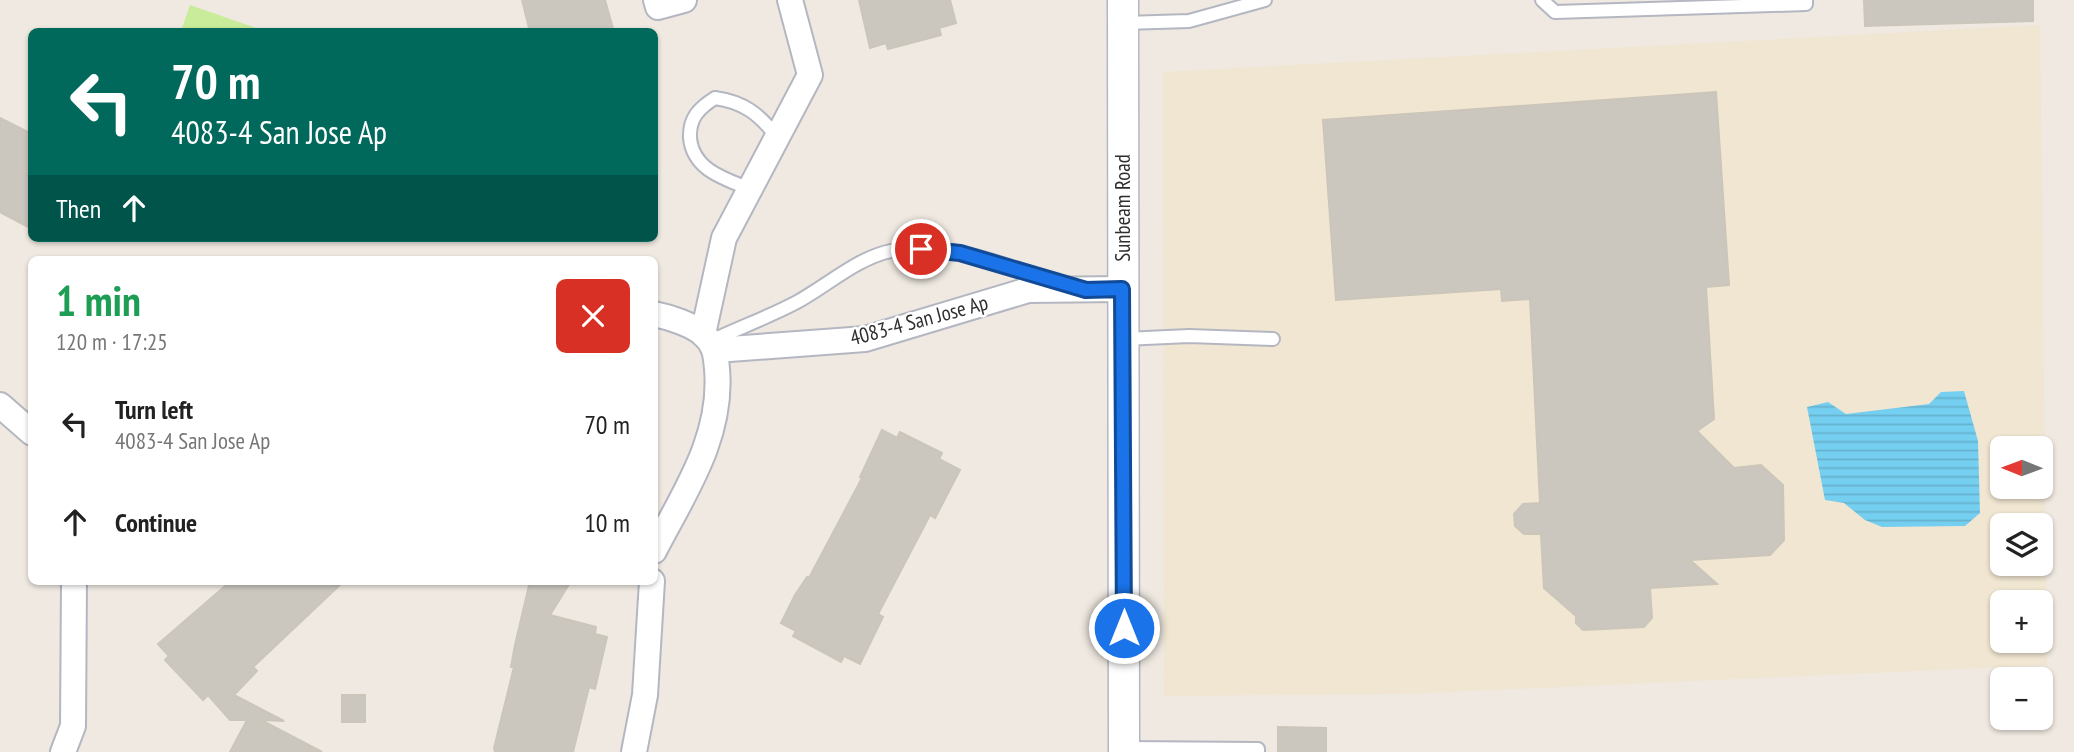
<!DOCTYPE html>
<html lang="en">
<head>
<meta charset="utf-8">
<style>
	:root { --surface:#fff; --page:#f6f6f6; --text:#222; --muted:#767676 }
	body { margin:0; font-family:"PT Sans Narrow",sans-serif; background:var(--page); color:var(--text); height:100vh; display:flex; flex-direction:column; font-size:26px; white-space:nowrap }
	* { box-sizing:border-box; margin:0 }
	p { font-size:23px; color:var(--muted) }
	.icon { flex:none; width:38px; height:38px; fill:none; stroke:currentColor; stroke-width:2; stroke-linecap:round; stroke-linejoin:round }
	.map { position:relative; flex:1; overflow:hidden }
	.panel { position:absolute; left:28px; top:256px; width:630px; height:329px; display:flex; flex-direction:column; background:var(--surface); border-radius:10px; box-shadow:0 2px 5px #0004 }
	.panel>* { flex:none }
	.guide { position:absolute; left:28px; top:28px; width:630px; height:214px; border-radius:10px; box-shadow:0 2px 5px #0004; background:#00695c; color:#fff; overflow:hidden }
	.needle { width:46px; rotate:271deg }
	.controls { position:absolute; left:1990px; top:436px; display:grid; gap:14px }
	.controls a { display:grid; place-items:center; width:63px; height:63px; border-radius:10px; background:var(--surface); box-shadow:0 2px 5px #0004; font-size:35px }
	.pin { position:absolute; display:grid; place-items:center; width:60px; height:60px; color:#fff; margin:-30px; border:4px solid #fff; border-radius:50%; box-shadow:0 2px 7px #0007 }
	.me { position:absolute; width:77px; margin:-38px; rotate:0deg; stroke-linejoin:round; filter:drop-shadow(0 0 5px #0008) }
	.turn { display:flex; align-items:center; gap:24px; height:147px; padding:0 28px; font-size:32px }
	.turn .icon { width:91px; height:91px; stroke-width:2.5 }
	.turn b { display:block; font-size:49px; line-height:60px }
	.then { display:flex; align-items:center; height:66px; padding:0 28px; background:#0003; gap:14px; font-size:26px }
	.round { display:grid; place-items:center; flex:none; width:74px; height:74px; border-radius:10px; background:var(--page) }
	.summary { display:flex; align-items:center; justify-content:space-between; height:119px; padding:0 28px }
	h1 { font-size:42px; font-weight:700; line-height:52px; color:#1e9e55 }
	ul { padding:0; list-style:none }
	li { display:flex; align-items:center; gap:21px; height:98px; padding:0 28px }
	li div { flex:1 }
	li b { display:block; font-size:26px }
	li em { font-style:normal }
	.map>svg:first-child { display:block }
	.education { fill:#f0e6d1; fill-rule:evenodd }
	.pitch { fill:#c9ec9a }
	.water { fill:url(#water-rules) }
	.building { fill:#cbc7bf; stroke:#cbc5ba; stroke-width:2 }
	.lines { fill:none; stroke-linecap:round; stroke-linejoin:round }
	.service-casing { stroke:#b4b7c1; stroke-width:16 }
	.minor-casing { stroke:#b4b7c1; stroke-width:28 }
	.tertiary-casing { stroke:#b4b7c1; stroke-width:33 }
	.service { stroke:#fff; stroke-width:12 }
	.minor { stroke:#fff; stroke-width:24 }
	.tertiary { stroke:#fff; stroke-width:30 }
	.route-casing { stroke:#114b97; stroke-width:18 }
	.route { stroke:#1a73e8; stroke-width:12 }
	.labels { text-anchor:middle; dominant-baseline:central; stroke-width:5; stroke-linejoin:round; paint-order:stroke }
	.street-label { font-size:21px; fill:#2e2e2e; stroke:#fff }
</style>
</head>
<body>
<div class="map">
<svg width="2074" height="752" viewBox="0 0 2074 752">
	<defs>
		<pattern id="water-rules" width="6" height="5" patternUnits="userSpaceOnUse" patternTransform="scale(1.75)"><rect width="6" height="5" fill="#75cff0"/><path d="M0 2.5h6" fill="none" stroke="#66b2ce"/></pattern>
	</defs>
	<rect width="100%" height="100%" fill="#efe9e1"/>
	<!-- education -->
	<path class="education" d="M2040 25 2047 665 1407 694 1164 696 1163 72ZM2002 448H2040V486H2002ZM2002 525H2040V564H2002ZM2002 602H2040V640H2002Z"/>
	<!-- pitch -->
	<polygon class="pitch" points="190,5 265,31 181,31"/>
	<!-- water -->
	<polygon class="water" points="1964,391 1978,441 1980,513 1965,526 1882,527 1865,520 1844,503 1825,500 1807,407 1828,402 1846,414 1929,404 1941,392"/>
	<!-- building -->
	<g class="building">
		<polygon points="522,0 605,0 614,32 530,32"/>
		<polygon points="859,0 950,0 956,23 939,28 941,35 888,49 886,43 870,48"/>
		<polygon points="1864,0 2033,0 2033,21 1865,26"/>
		<polygon points="1716,92 1729,285 1706,287 1714,419 1697,431 1734,468 1761,465 1783,485 1784,540 1770,555 1690,560 1717,584 1650,588 1652,618 1644,627 1583,630 1576,623 1576,616 1544,588 1541,534 1524,534 1515,526 1514,514 1523,504 1540,503 1530,299 1502,301 1501,289 1336,300 1323,120"/>
		<polygon points="0,118 32,134 32,229 0,212"/>
		<polygon points="882,430 897,438 900,432 942,453 939,459 960,470 935,518 930,515 878,614 883,617 860,664 844,656 841,662 793,636 796,631 781,623 795,595 807,577 809,578 862,478 860,477"/>
		<polygon points="231,581 344,581 253,667 257,671 234,695 284,721 261,720 322,752 230,752 247,720 230,720 208,695 203,700 165,660 169,656 158,644"/>
		<polygon points="530,581 571,581 550,615 596,627 595,634 607,637 595,689 589,687 573,752 495,752 494,748 514,667 511,667 515,645"/>
		<rect x="342" y="695" width="23" height="27"/>
		<polygon points="1278,727 1326,728 1326,752 1278,752"/>
	</g>
	<g class="lines">
		<defs>
			<g id="service">
				<polyline points="1542,0 1555,12 1806,4 1806,0"/>
				<polyline points="1124,23 1189,21 1265,0"/>
				<path d="M750 189C725 179 693 170 690 138 689 118 699 108 715 98 744 102 759 114 777 137"/>
				<polyline points="1124,339 1189,336 1273,339"/>
				<path d="M709 342C738 328 769 317 797 302 828 285 857 258 891 251 947 239 1007 267 1059 282"/>
				<polyline points="1125,748 1258,749 1258,752"/>
			</g>
			<g id="minor">
				<polyline points="656,0 658,7 684,0"/>
				<path d="M654 314C669 317 694 325 704 335 715 345 716 356 717 369 723 437 684 493 654 551"/>
				<polyline points="703,334 724,238 810,75 790,0"/>
				<polyline points="716,350 865,339 1028,290 1122,289"/>
				<polyline points="0,405 32,433"/>
				<polyline points="63,752 73,726 74,581"/>
				<polyline points="634,752 645,695 652,581"/>
			</g>
			<polyline id="tertiary" points="1123,0 1124,752"/>
		</defs>
		<!-- service casing -->
		<use href="#service" class="service-casing"/>
		<!-- minor casing -->
		<use href="#minor" class="minor-casing"/>
		<!-- tertiary casing -->
		<use href="#tertiary" class="tertiary-casing"/>
		<!-- service -->
		<use href="#service" class="service"/>
		<!-- minor -->
		<use href="#minor" class="minor"/>
		<!-- tertiary -->
		<use href="#tertiary" class="tertiary"/>
	</g>
	<g class="lines">
		<defs>
			<polyline id="route" points="921,249 960,253 1086,290 1122,289 1124,628"/>
		</defs>
		<!-- route casing -->
		<use href="#route" class="route-casing"/>
		<!-- route -->
		<use href="#route" class="route"/>
	</g>
	<g class="labels">
		<!-- street labels -->
		<g class="street-label">
			<text transform="translate(1122 208) rotate(-90)">Sunbeam Road</text>
			<text transform="translate(919 320) rotate(-15)">4083-4 San Jose Ap</text>
		</g>
	</g>
</svg>
<div class="controls">
<a><svg class="needle" viewBox="-14 -14 28 28"><path d="M0-13l5 13h-10z" fill="#e53935"/><path d="M0 13l5-13h-10z" fill="#767676"/></svg></a>
<a><svg class="icon" aria-label="layers" viewBox="0 0 24 24"><path d="M12 4l9 5-9 5-9-5zM3 14l9 5 9-5"/></svg></a>
<a>+</a>
<a>−</a>
</div>
<div class="pin" style="left:921px;top:249px;background:#d93025"><svg class="icon" aria-label="arrive" viewBox="0 0 24 24"><path d="M6 21V4h12l-3 4 3 4H6"/></svg></div>
<svg class="me" style="left:1124px;top:628px" viewBox="-20 -20 40 40"><circle r="17" fill="#1a73e8" stroke="#fff" stroke-width="3"/><path d="M0-11L8 9 0 5-8 9z" fill="#fff"/></svg>
<div class="guide">
<div class="turn"><svg class="icon" aria-label="left" viewBox="0 0 24 24"><path d="M17 20v-9H6M10 6l-5 5 5 5"/></svg><div><b>70 m</b>4083-4 San Jose Ap</div></div>
<div class="then">Then<svg class="icon" aria-label="ahead" viewBox="0 0 24 24"><path d="M12 20V5M6 11l6-6 6 6"/></svg></div>
</div>
<section class="panel">
<div class="summary"><div><h1>1 min</h1><p>120 m · 17:25</p></div><a class="round" style="background:#d93025;color:#fff"><svg class="icon" aria-label="close" viewBox="0 0 24 24"><path d="M6 6l12 12M18 6L6 18"/></svg></a></div>
<ul>
<li><svg class="icon" aria-label="left" viewBox="0 0 24 24"><path d="M17 20v-9H6M10 6l-5 5 5 5"/></svg><div><b>Turn left</b><p>4083-4 San Jose Ap</p></div><em>70 m</em></li>
<li><svg class="icon" aria-label="ahead" viewBox="0 0 24 24"><path d="M12 20V5M6 11l6-6 6 6"/></svg><div><b>Continue</b></div><em>10 m</em></li>
</ul>
</section>
</div>
</body>
</html>
